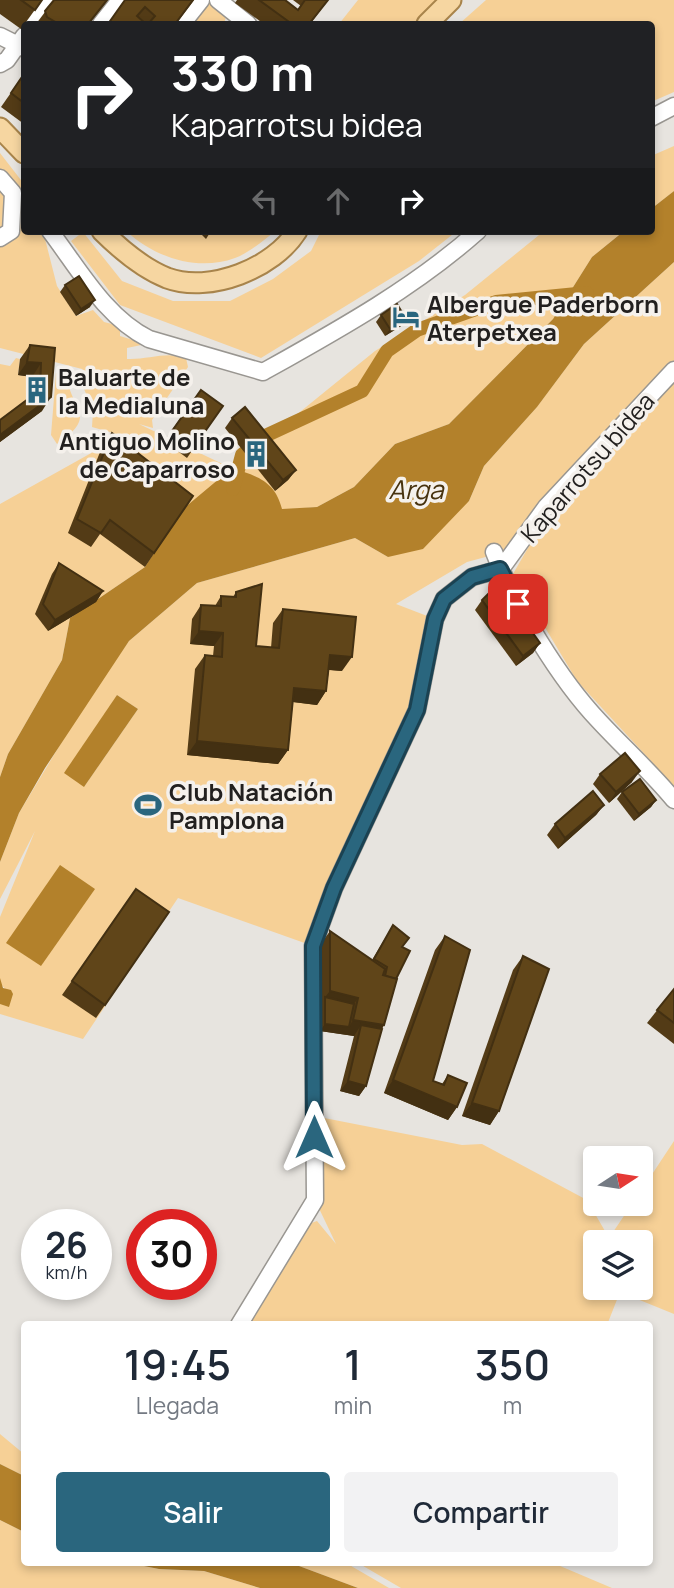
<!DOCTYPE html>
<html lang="es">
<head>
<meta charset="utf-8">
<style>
	:root { --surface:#fff; --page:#f2f2f3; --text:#1f2937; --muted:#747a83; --accent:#2a667e }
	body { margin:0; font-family:Manrope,sans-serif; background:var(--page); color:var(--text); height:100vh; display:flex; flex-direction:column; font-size:26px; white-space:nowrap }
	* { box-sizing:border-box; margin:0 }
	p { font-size:23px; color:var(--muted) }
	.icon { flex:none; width:38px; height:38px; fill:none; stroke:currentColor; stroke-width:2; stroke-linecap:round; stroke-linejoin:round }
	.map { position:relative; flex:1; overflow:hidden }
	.sheet { position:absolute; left:21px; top:1321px; width:632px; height:245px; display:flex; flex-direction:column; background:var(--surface); border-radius:7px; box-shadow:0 4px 10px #0003 }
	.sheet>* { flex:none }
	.hud { position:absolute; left:21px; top:21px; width:634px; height:214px; border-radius:7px; box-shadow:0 4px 10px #0003; background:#202124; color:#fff; overflow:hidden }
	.needle { width:46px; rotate:78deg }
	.buttons { position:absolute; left:583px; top:1146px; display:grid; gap:14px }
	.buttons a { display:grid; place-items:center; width:70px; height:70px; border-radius:7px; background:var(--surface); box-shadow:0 4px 10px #0003; font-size:35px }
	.speed { position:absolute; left:21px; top:1209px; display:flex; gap:14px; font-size:35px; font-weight:700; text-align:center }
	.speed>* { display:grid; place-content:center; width:91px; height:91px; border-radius:50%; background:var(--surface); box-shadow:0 4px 10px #0003; line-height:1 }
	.speed small { font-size:18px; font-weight:400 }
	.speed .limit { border:10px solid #d22; background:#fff; color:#111 }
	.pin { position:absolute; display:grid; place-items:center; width:60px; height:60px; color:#fff; margin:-30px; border-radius:14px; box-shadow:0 4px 10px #0006 }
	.me { position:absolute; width:77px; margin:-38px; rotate:0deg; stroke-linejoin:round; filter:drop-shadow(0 0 5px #0008) }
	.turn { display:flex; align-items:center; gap:24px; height:147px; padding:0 35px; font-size:32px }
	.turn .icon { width:91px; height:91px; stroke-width:2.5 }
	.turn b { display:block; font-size:49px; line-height:60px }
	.lanes { display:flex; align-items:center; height:66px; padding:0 35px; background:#0003; justify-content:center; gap:35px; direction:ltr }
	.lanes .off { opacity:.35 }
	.eta { display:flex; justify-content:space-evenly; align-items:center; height:119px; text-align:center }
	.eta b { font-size:42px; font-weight:600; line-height:49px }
	.button { display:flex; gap:14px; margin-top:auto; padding:14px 35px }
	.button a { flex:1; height:80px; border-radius:7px; background:var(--accent); color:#fff; font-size:28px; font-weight:600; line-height:80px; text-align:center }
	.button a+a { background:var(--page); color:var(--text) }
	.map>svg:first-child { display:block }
	.green { fill:#f6d096; fill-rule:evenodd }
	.water { fill:#b3812b }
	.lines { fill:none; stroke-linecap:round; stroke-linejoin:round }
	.canal { stroke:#b3812b; stroke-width:14 }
	.minor-casing { stroke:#999691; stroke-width:19 }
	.major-casing { stroke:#a8844b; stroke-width:23 }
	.minor { stroke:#fff; stroke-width:16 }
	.major { stroke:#f6d6a1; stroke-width:19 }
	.wall { fill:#533b16 }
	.shaded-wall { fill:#433012 }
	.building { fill:#604519; stroke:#433012; stroke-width:2 }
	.route-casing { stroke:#1b4252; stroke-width:18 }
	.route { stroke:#2a667e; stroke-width:12 }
	.labels { text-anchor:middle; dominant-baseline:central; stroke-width:7; stroke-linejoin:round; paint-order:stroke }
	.poi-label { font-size:24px; font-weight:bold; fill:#22201f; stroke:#f5f1ec; text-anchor:start }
	.street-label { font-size:24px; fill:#22201f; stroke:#f5f1ec }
	.water-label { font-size:26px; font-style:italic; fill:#47320e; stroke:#f5f1ec }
</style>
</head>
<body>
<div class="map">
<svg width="674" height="1588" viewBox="0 0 674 1588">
	<rect width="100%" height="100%" fill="#e7e4df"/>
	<!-- green -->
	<g class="green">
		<polygon points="205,0 210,0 227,13 224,24 186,24"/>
		<polygon points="358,0 439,0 414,24 339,24"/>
		<polygon points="486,0 674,0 674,92 651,102 651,24 459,24"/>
		<polygon points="674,146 674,191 651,209 651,156"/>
		<path d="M0 153 24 184V231H43L57 286 76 316 93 310 104 322 120 326V336L146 344 127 348V359C147 360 167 351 186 358L188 367 152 420 153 428 139 424 231 468 375 351 465 295 544 231H624L592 257 553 319 449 424 395 444 354 487 317 507 282 510 145 567 70 618 62 660 8 754 0 777V504L102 447 113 433 92 427 93 410 84 389 88 380 82 369 0 348Z"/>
		<path d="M126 231H197L206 238 211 231H276C263 240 251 252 235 258 197 272 154 257 126 231Z"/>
		<polygon points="321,231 457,231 419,261 261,358 120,305 71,241 83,232 122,281 173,301 230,301 273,279 311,251"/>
		<path d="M674 262V786L577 681 513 574 540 527 508 551 467 562 396 604 435 619 417 710 313 946 178 898 83 1039 0 1014V1004L11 990H6L0 983V917L35 831 0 899V862L19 813 84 705 129 641 197 583 355 538 388 557 469 501 484 466 536 408 584 344ZM117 695 138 709 84 787Z"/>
		<polygon points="16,358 20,359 18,375 32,377 30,404 0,426 0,364 10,366"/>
		<path d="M56 373 67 375C69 410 101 414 57 444L51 435Z"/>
		<path d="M314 1116 462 1145 482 1144 587 1200 609 1238 632 1204H640L641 1191 674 1141V1314L620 1292 607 1325H241L303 1226 317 1221 336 1244 315 1200ZM595 1242H640V1288H595Z"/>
		<polygon points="0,1434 24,1454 24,1476 0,1464"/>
		<polygon points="0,1520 24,1532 24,1563 129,1563 159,1569 204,1571 260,1588 0,1588"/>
		<polygon points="291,1563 346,1563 389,1588 358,1588"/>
		<polygon points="358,1563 553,1563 612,1588 401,1588"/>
	</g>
	<!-- water -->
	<g class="water">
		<path d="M674 191V262L584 344 537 407 484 466 469 501 423 549 388 557 355 538 197 583 129 641 45 768 19 813 0 862V777L8 754 62 660 70 618 145 567 183 509 232 468C257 476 275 481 282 509L317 507 354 487 395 444 449 424 553 319 592 257 624 231H651V209Z"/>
		<polygon points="117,695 138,709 84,787 64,773"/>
		<polygon points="60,865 95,889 41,966 6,943"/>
		<polygon points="0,978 3,988 11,990 13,994 9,1007 0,1004"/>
		<polygon points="0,1464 24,1476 24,1532 0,1520"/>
		<polygon points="129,1563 291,1563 358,1588 260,1588 204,1571 159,1569"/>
	</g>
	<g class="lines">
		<!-- canal -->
		<polyline class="canal" points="233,489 242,455 265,436 362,391 387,351 417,330 496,302 587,293"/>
		<defs>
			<g id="minor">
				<polyline points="218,0 248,24"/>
				<polyline points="32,24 49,0"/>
				<polyline points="101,24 120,0"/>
				<polyline points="182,24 201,0"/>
				<polyline points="0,36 24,48"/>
				<polyline points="0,64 7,60 24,36"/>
				<polyline points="651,118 674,106"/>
				<polyline points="0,178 13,193 11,231 0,238"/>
				<path d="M50 231C79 269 105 317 149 339L263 372C338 330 414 288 478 231"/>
				<path d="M494 552C514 605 560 680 599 721 624 748 651 772 674 800"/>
				<polyline points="501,569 546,507 674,370"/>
				<polyline points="239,1325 315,1200 313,946 334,888 417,710 435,619 444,599 472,577 501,569"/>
			</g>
			<g id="major">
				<polyline points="427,24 451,0"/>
				<polyline points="0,128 24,153"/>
				<path d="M102 231C121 250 142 268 167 278 210 294 274 268 297 231"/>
			</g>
		</defs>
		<!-- minor casing -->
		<use href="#minor" class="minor-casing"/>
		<!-- major casing -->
		<use href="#major" class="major-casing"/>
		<!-- minor -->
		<use href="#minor" class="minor"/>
		<!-- major -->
		<use href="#major" class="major"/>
	</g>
	<!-- wall -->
	<g class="wall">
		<polygon points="0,0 42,0 21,29 0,14"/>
		<polygon points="54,0 108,0 89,24 36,24"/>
		<polygon points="125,0 194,0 176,24 108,24"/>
		<polygon points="237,0 285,0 298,10 301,6 293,0 328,0 310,24 264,24 235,3"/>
		<polygon points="24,74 24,124 1,107"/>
		<polygon points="198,231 211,231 206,239"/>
		<polygon points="65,285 90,307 76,316 60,292"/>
		<polygon points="381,315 406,319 401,326 385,336 376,322"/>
		<polygon points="30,345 55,348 42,411 0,442 0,420 31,397 32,377 18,375 20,359"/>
		<polygon points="201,390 223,406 187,458 164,441"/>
		<polygon points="232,418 296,470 288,480 275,491 225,428"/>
		<polygon points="112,433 193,496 145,567 100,534 91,547 68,533 102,447"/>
		<polygon points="59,563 103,591 96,602 48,631 35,614 52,574"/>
		<polygon points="236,592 256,646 271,648 273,623 283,609 342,671 329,670 326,691 317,705 293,702 288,750 278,764 187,755 195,669 205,655 213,656 214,646 190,644 192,619 201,605 215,606 221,596 233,597"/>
		<polygon points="482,600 540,643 533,653 516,666 475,610"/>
		<polygon points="600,774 632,782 609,803 593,784"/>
		<polygon points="622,792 656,800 651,807 634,821 617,799"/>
		<polygon points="604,805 596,815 558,849 547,835 555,824"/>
		<polygon points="136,889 169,912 96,1018 62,995"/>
		<polygon points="393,925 402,947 384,1025 382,1029 366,1086 359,1096 340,1091 354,1036 320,1031 320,945 330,931 372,960"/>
		<polygon points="445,936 433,1081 442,1084 448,1075 457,1107 448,1120 384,1093 435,950"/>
		<polygon points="523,956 499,1111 490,1125 462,1116 513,970"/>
		<polygon points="674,989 674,1044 647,1023"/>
	</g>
	<!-- shaded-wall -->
	<g class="shaded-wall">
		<polygon points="95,300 90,307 76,316 81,309"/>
		<polygon points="406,319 401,326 385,336 390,329"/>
		<polygon points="27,362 41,363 32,377 18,375"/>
		<polygon points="51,397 42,411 0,442 0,435"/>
		<polygon points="296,470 288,480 275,491 283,480"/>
		<polygon points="103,591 96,602 48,631 55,620"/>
		<polygon points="199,631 223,633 214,646 190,644"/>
		<polygon points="540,643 533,653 516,666 523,656"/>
		<polygon points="330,655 352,657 342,671 320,669"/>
		<polygon points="294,688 326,691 317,705 285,701"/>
		<polygon points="197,741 288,750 278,764 187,755"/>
		<polygon points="640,771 632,782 609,803 616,792"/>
		<polygon points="656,800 651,807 634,821 639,814"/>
		<polygon points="604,805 596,815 558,849 565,838"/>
		<polygon points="330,991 358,998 349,1011 325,997"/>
		<polygon points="353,1020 384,1025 375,1039 361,1025 354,1036 320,1031 325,1024 349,1027"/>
		<polygon points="393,1080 457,1107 448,1120 384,1093"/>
		<polygon points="348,1081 366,1086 359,1096 340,1091"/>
		<polygon points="472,1103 499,1111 490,1125 462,1116"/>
	</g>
	<!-- building -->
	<g class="building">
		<polygon points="21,0 42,0 35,10"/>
		<polygon points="54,0 107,0 88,24 59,24 47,17 45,11"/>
		<polygon points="125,0 193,0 175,24 148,24 155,16 145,7 137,16 146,24 108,24"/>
		<polygon points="259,0 285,0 298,10 305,0 328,0 309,24 292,24"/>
		<polygon points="24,74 24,103 11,93"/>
		<polygon points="79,276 95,300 81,309 65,285"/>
		<polygon points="397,304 406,319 390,329 381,315"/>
		<polygon points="30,345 55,348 51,397 0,435 0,420 40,390 41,363 27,362"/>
		<polygon points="201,390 223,406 194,447 172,431"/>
		<polygon points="245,407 296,470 283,480 232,418"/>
		<polygon points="112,433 193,496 154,553 110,520 101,533 77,519"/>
		<polygon points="59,563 103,591 55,620 43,604"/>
		<polygon points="262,584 256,646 279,648 283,609 356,617 352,657 330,655 326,691 294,688 288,750 197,741 205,655 222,657 223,633 199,631 201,605 221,606 221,596 236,597 236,592"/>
		<polygon points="498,584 540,643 523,656 482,600"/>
		<polygon points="625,753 640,771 616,792 600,774"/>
		<polygon points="640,779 656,800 639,814 622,792"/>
		<polygon points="593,791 604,805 565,838 555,824"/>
		<polygon points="136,889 169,912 105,1005 72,981"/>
		<polygon points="393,925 409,938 402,947 410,951 396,979 385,976 387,967 374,959"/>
		<polygon points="330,931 385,969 383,975 397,979 384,1025 353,1020 358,998 330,991"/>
		<polygon points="445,936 470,950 433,1081 444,1085 448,1075 467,1083 457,1107 393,1080"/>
		<polygon points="523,956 549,969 499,1111 472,1103"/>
		<polygon points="674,989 674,1023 657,1010"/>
		<polygon points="325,997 354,1004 349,1027 325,1024"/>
		<polygon points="361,1025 382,1029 366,1086 348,1081"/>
	</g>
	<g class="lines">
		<defs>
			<polyline id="route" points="314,1137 313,946 334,888 417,710 435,619 444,599 472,577 500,569 518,604"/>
		</defs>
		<!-- route casing -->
		<use href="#route" class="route-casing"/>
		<!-- route -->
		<use href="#route" class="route"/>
	</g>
	<!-- icons -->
	<defs>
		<symbol id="hotel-bare" viewBox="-9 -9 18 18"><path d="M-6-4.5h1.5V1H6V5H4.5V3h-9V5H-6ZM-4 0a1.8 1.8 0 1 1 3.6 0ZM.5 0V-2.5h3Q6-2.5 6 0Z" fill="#2a667e" stroke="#f5f1ec" stroke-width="2.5" paint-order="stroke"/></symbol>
		<symbol id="building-bare" viewBox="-9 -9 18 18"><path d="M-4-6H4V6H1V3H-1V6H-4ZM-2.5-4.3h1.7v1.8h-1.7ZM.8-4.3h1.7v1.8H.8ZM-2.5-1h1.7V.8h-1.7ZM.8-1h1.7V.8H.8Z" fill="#2a667e" stroke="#f5f1ec" stroke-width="2.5" paint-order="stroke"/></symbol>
		<symbol id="stadium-bare" viewBox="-9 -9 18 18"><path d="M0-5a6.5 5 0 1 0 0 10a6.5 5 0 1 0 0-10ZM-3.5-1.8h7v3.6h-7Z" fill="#2a667e" stroke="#f5f1ec" stroke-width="2.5" paint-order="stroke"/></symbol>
	</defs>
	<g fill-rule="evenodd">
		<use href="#hotel-bare" x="387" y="298" width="38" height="38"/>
		<use href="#building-bare" x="18" y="371" width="38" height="38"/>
		<use href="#building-bare" x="237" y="435" width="38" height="38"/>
		<use href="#stadium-bare" x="129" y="786" width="38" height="38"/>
	</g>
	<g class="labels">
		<!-- poi labels -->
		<g class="poi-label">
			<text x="427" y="303">Albergue Paderborn<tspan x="427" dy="28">Aterpetxea</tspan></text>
			<text x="58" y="376">Baluarte de<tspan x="58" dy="28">la Medialuna</tspan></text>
			<text x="235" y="440" text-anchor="end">Antiguo Molino<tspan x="235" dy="28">de Caparroso</tspan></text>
			<text x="169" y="791">Club Natación<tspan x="169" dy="28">Pamplona</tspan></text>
		</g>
		<!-- street labels -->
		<g class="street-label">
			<text transform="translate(587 467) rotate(-49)">Kaparrotsu bidea</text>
		</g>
		<!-- water labels -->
		<g class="water-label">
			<text x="416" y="489">Arga</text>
		</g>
	</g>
</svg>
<div class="buttons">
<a><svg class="needle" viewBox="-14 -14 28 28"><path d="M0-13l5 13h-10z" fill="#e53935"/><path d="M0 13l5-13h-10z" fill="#747a83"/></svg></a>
<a><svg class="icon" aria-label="layers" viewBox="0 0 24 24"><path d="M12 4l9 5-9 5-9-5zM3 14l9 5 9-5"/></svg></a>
</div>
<div class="speed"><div>26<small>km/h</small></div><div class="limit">30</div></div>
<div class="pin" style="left:518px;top:604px;background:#d93025"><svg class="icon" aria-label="arrive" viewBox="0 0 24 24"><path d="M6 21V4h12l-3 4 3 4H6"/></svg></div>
<svg class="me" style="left:314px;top:1137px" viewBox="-20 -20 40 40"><path d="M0-17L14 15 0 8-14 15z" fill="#2a667e" stroke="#fff" stroke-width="4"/></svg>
<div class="hud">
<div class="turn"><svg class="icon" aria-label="right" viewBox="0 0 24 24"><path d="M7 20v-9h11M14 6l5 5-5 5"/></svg><div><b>330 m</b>Kaparrotsu bidea</div></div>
<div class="lanes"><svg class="icon off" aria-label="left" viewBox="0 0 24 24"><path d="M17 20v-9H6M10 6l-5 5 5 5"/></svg><svg class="icon off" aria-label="ahead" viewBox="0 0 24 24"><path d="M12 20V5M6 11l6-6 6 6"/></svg><svg class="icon" aria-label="right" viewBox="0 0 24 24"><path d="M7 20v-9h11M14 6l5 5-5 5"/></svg></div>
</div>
<section class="sheet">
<div class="eta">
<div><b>19:45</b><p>Llegada</p></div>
<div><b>1</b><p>min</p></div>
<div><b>350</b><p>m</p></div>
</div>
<div class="button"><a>Salir</a><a>Compartir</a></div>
</section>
</div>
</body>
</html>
